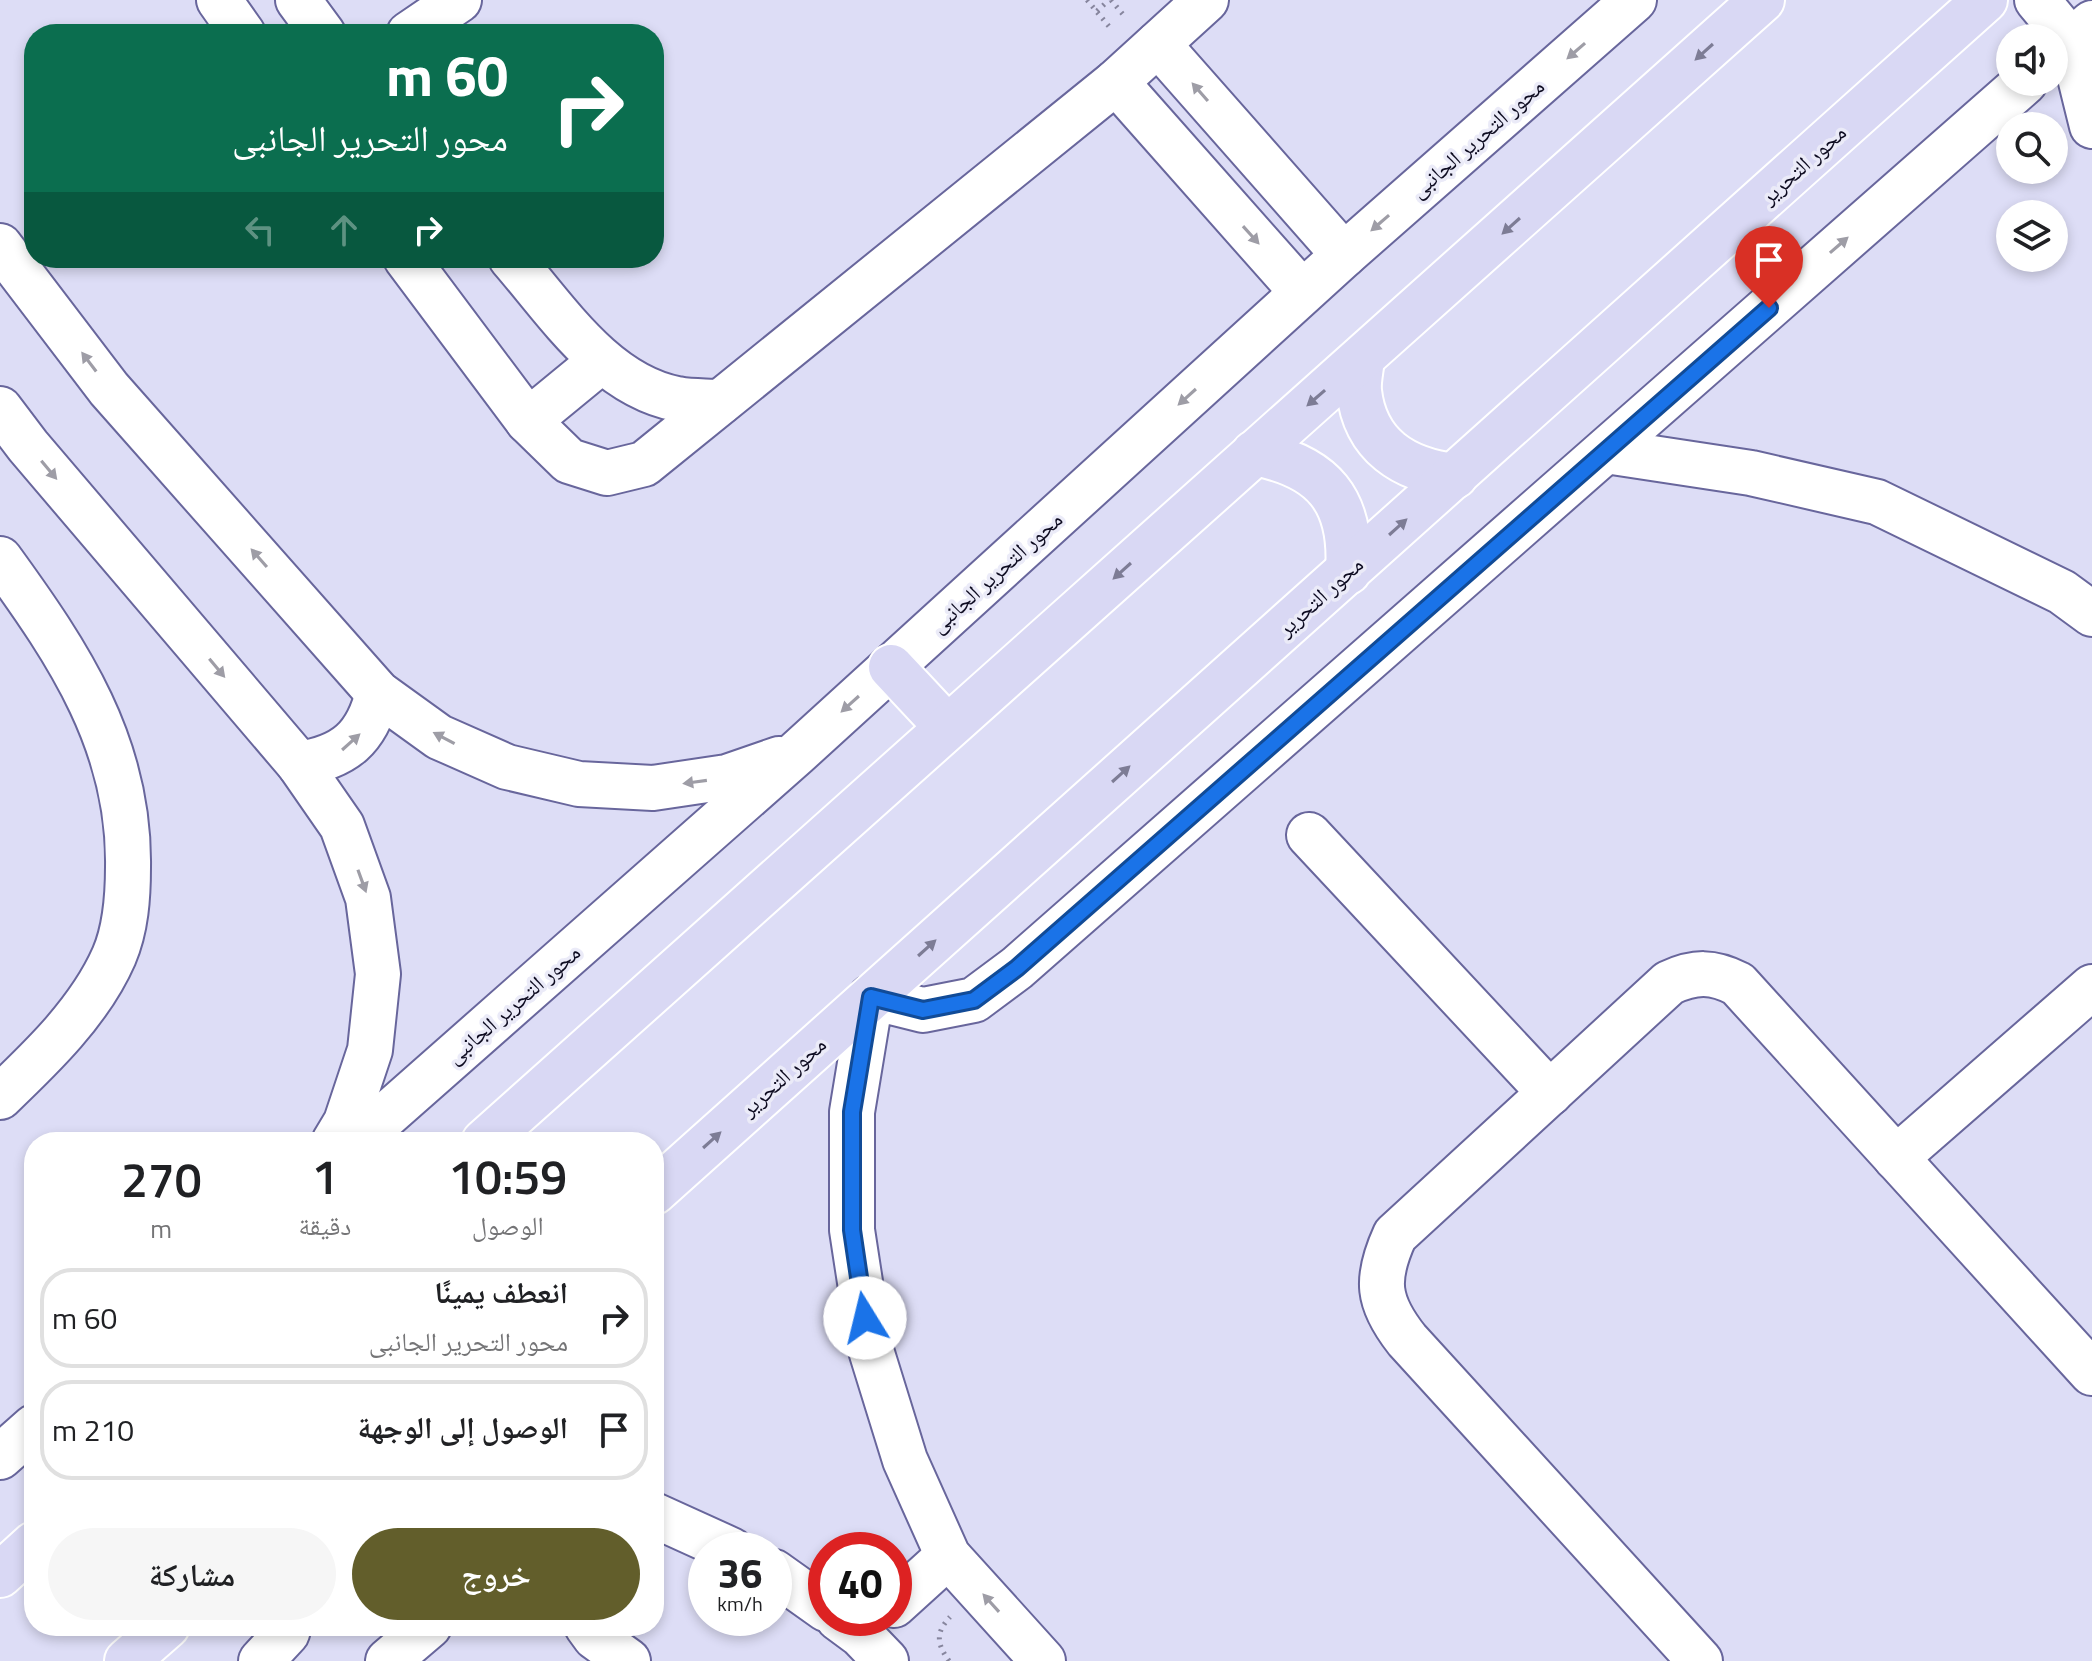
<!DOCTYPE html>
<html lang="ar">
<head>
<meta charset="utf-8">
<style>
	:root { --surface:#fff; --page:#f6f6f6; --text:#202124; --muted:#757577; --line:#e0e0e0; --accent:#625e2b }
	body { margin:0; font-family:"Titillium Web","Noto Naskh Arabic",sans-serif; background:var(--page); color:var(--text); direction:rtl; height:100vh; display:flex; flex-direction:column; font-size:30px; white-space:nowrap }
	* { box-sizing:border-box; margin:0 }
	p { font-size:26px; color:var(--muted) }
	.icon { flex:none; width:44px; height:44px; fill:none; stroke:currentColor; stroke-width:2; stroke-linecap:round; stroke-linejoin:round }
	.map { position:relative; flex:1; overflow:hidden; direction:ltr }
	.panel { position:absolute; left:24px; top:1132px; width:640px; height:504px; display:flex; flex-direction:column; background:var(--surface); border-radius:32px; box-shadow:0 4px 12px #0003; direction:rtl }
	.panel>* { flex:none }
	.hud { position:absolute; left:24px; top:24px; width:640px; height:244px; border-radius:32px; box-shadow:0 4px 12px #0003; direction:rtl; background:#0b6e4f; color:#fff; overflow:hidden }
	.buttons { position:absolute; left:1996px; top:24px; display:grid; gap:16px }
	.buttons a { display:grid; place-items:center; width:72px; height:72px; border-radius:50%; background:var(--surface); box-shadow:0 4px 12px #0003; font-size:40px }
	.speed { position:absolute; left:688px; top:1532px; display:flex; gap:16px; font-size:40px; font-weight:700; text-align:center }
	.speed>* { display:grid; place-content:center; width:104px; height:104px; border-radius:50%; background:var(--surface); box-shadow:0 4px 12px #0003; line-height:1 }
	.speed small { font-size:20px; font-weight:400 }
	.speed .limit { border:12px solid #d22; background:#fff; color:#111 }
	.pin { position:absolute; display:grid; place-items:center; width:68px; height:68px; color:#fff; margin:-82px -34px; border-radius:50% 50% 50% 0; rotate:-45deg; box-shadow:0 0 8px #0007 }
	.pin .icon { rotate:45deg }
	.me { position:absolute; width:88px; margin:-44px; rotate:351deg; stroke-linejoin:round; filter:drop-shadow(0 0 6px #0008) }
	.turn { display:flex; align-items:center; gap:28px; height:168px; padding:0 24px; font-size:36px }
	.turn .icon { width:104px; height:104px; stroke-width:2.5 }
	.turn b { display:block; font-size:56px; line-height:68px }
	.lanes { display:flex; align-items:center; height:76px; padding:0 24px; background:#0003; justify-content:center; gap:40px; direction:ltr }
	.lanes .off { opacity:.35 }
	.eta { display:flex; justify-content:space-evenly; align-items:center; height:136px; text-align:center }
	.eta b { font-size:48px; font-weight:600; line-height:56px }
	.primary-button { display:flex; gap:16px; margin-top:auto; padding:16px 24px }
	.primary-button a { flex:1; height:92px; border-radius:48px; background:var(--accent); color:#fff; font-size:32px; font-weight:600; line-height:92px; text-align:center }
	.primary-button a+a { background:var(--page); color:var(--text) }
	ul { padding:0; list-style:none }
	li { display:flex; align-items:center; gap:24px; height:100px; margin:0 16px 12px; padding:0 8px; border:4px solid var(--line); border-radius:32px }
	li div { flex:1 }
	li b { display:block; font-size:30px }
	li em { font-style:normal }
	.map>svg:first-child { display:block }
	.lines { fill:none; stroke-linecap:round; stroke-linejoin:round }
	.street-casing { stroke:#68669c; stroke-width:48 }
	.secondary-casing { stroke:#68669c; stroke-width:48 }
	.primary-casing { stroke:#fff; stroke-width:48 }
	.path { stroke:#86859d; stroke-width:5; stroke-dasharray:2 6; stroke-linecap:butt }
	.street { stroke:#fff; stroke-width:44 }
	.secondary { stroke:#fff; stroke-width:44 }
	.primary { stroke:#d9d8f4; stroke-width:44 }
	.oneway { fill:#9e9da6 }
	.oneway2 { fill:#7d7c95 }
	.route-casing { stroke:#114b97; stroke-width:20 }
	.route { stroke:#1a73e8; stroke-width:14 }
	.labels { text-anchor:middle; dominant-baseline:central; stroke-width:7; stroke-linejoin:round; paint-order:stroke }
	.street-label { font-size:22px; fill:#0d0b20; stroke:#ebebf8 }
</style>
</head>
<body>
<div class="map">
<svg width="2092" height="1661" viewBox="0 0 2092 1661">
	<rect width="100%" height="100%" fill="#ddddf6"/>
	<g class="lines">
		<defs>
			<g id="street">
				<polyline points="219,0 243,34"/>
				<polyline points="298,0 323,34"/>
				<polyline points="2037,0 2071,41 2092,126"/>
				<polyline points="409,34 459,0"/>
				<polyline points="1158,44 1344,255"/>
				<polyline points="1116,82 1302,292"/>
				<polyline points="406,258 528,421 569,461 607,473 644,464 1116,82 1206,0"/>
				<path d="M511 258C557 311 604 385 677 399 690 402 706 401 720 402"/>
				<polyline points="528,421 601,361"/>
				<polyline points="1606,451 1751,473 1877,502 2062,592 2092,614"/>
				<path d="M0 559C69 654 130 745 128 867 128 897 126 928 114 956 90 1011 42 1057 0 1097"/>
				<polyline points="1309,835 1550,1093"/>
				<polyline points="1896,1158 2092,987"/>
				<polyline points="587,1626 595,1637 628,1661"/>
				<polyline points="261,1661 287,1633 289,1626"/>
				<polyline points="388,1661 429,1626"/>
				<path d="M1700 1661 1407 1340C1377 1302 1375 1279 1395 1235L1669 983C1695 971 1713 971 1738 984L2092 1373"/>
			</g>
			<g id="secondary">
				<polyline points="2054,56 2092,23"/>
				<polyline points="0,246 109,389 378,693 439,737 507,767 579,784 653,788 727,777 779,759"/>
				<polyline points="0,409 28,446 299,764 342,826 368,898 378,974 370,1050 346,1122 334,1142"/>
				<path d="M299 764C345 757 367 738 378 693"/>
				<polyline points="356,1142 797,753 1344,255 1634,0"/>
				<polyline points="0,1457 34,1427"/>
				<polyline points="654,1515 731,1550"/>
				<polyline points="774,1572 826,1609"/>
				<polyline points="894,1605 948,1556"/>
				<polyline points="838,1618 861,1635 886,1661"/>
				<polyline points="1043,1661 948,1556 905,1460 870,1347 852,1230 852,1112 871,997 923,1010 974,1000 1017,968 2025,82"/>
			</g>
			<g id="primary">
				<path d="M1362 359C1361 369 1358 381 1359 391 1365 446 1404 470 1455 476"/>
				<path d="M1254 453C1323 466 1353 500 1348 572"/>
				<polyline points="891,667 947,727"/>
				<polyline points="484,1142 1762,0"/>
				<polyline points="654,1192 1985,0"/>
				<polyline points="0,1575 34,1544"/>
				<polyline points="127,1661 167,1626"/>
			</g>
		</defs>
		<!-- street casing -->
		<use href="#street" class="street-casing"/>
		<!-- secondary casing -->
		<use href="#secondary" class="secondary-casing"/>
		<!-- primary casing -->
		<use href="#primary" class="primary-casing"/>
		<!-- path -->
		<g class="path">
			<polyline points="1087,0 1112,30"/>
			<polyline points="1111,0 1126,18"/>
			<polyline points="1097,11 1109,0"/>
			<path d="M949 1661C937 1644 935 1633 950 1617"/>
		</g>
		<!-- street -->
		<use href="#street" class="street"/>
		<!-- secondary -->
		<use href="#secondary" class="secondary"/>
		<!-- primary -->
		<use href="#primary" class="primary"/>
	</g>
	<!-- one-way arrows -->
	<defs><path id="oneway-solid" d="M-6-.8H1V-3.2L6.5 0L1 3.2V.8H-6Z" transform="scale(2)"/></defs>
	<g class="oneway">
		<use href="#oneway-solid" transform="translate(1576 51) rotate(139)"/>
		<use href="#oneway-solid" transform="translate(1200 92) rotate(-131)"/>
		<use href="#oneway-solid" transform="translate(1380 223) rotate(139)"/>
		<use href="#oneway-solid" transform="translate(1251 235) rotate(48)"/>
		<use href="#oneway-solid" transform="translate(1839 245) rotate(-41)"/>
		<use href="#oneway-solid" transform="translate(89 362) rotate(-127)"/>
		<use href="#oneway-solid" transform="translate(1187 397) rotate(138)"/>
		<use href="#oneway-solid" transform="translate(49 470) rotate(50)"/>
		<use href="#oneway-solid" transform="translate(259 558) rotate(-131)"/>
		<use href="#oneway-solid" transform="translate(217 668) rotate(50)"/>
		<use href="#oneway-solid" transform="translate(850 704) rotate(138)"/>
		<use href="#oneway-solid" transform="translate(444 738) rotate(-152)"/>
		<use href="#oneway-solid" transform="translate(351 742) rotate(-42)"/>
		<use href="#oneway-solid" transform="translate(695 782) rotate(172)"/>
		<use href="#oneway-solid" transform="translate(362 881) rotate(70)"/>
		<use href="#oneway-solid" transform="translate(991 1603) rotate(-132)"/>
	</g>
	<g class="oneway2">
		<use href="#oneway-solid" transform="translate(1704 52) rotate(138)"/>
		<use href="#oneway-solid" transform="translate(1511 226) rotate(138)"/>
		<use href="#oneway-solid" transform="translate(1316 398) rotate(139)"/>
		<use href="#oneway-solid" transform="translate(1398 527) rotate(-42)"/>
		<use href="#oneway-solid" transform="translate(1122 571) rotate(138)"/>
		<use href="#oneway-solid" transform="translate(1121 774) rotate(-42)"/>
		<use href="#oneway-solid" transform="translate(927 948) rotate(-42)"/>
		<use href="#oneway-solid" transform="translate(712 1140) rotate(-42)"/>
	</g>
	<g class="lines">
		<defs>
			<polyline id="route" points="865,1318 852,1230 852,1112 871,997 923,1010 974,1000 1017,968 1769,308"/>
		</defs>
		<!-- route casing -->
		<use href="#route" class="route-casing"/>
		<!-- route -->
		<use href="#route" class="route"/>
	</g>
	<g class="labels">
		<!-- street labels -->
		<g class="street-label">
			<text transform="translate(1477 138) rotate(-41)">محور التحرير الجانبى</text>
			<text transform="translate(1803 164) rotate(-42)">محور التحرير</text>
			<text transform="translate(996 572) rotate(-42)">محور التحرير الجانبى</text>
			<text transform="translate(1320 596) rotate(-42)">محور التحرير</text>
			<text transform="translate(513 1004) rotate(-41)">محور التحرير الجانبى</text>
			<text transform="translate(783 1076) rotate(-42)">محور التحرير</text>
		</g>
	</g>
</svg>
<div class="buttons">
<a><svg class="icon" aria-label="sound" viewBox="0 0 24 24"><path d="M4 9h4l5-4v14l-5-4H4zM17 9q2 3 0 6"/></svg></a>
<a><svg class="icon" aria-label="search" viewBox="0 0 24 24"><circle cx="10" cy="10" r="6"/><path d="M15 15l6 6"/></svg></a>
<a><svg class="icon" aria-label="layers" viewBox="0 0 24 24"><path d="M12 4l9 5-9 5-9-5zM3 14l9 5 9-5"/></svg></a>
</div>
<div class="speed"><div>36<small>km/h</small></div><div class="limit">40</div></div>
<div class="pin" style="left:1769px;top:308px;background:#d93025"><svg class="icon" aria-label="arrive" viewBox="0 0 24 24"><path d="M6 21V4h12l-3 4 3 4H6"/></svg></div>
<svg class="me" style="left:865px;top:1318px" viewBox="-20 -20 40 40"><circle r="19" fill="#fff"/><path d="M0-13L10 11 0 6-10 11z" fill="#1a73e8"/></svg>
<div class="hud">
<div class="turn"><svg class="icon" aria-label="right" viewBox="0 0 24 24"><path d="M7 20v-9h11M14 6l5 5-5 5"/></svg><div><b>60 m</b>محور التحرير الجانبى</div></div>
<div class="lanes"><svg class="icon off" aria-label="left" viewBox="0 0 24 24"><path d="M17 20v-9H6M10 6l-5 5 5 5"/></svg><svg class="icon off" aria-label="ahead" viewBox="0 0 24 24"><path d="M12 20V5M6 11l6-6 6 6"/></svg><svg class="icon" aria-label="right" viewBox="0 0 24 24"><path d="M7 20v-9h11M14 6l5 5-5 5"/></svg></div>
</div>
<section class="panel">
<div class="eta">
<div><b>10:59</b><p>الوصول</p></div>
<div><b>1</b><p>دقيقة</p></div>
<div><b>270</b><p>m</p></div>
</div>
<ul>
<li><svg class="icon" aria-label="right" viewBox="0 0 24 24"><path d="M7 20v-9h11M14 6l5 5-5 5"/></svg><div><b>انعطف يمينًا</b><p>محور التحرير الجانبى</p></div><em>60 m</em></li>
<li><svg class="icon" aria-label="arrive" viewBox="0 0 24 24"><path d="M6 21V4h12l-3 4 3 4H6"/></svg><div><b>الوصول إلى الوجهة</b></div><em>210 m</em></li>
</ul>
<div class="primary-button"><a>خروج</a><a>مشاركة</a></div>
</section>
</div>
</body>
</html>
